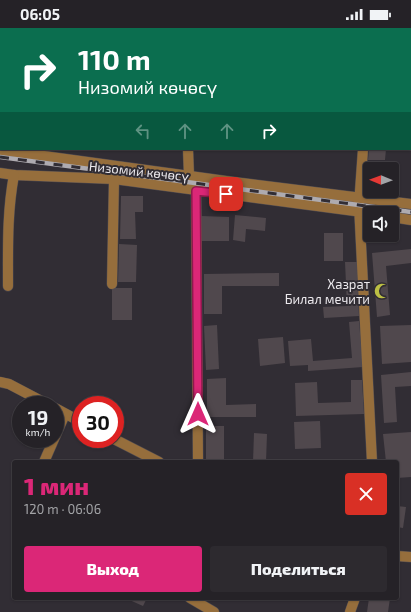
<!DOCTYPE html>
<html lang="ru">
<head>
<meta charset="utf-8">
<style>
	:root { --surface:#252227; --page:#2d2a2f; --text:#f1f3f6; --muted:#a3a4a7; --line:#423f44; --accent:#db2777 }
	body { margin:0; font-family:"Exo 2",sans-serif; background:var(--page); color:var(--text); height:100vh; display:flex; flex-direction:column; font-size:15px; white-space:nowrap }
	* { box-sizing:border-box; margin:0 }
	p { font-size:13px; color:var(--muted) }
	.icon { flex:none; width:22px; height:22px; fill:none; stroke:currentColor; stroke-width:2; stroke-linecap:round; stroke-linejoin:round }
	.map { position:relative; flex:1; overflow:hidden }
	.sheet { position:absolute; left:12px; top:432px; width:387px; height:140px; display:flex; flex-direction:column; background:var(--surface); border-radius:4px; box-shadow:0 1px 3px #0004,0 0 0 1px var(--line) }
	.sheet>* { flex:none }
	.hud { position:absolute; left:0px; top:0px; width:411px; height:122px; box-shadow:0 1px 3px #0004,0 0 0 1px var(--line); background:#0b6e4f; color:#fff; overflow:hidden }
	.needle { width:26px; rotate:271deg }
	.tools { position:absolute; left:363px; top:134px; display:grid; gap:8px }
	.tools a { display:grid; place-items:center; width:36px; height:36px; border-radius:4px; background:var(--surface); box-shadow:0 1px 3px #0004,0 0 0 1px var(--line); font-size:20px }
	.speed { position:absolute; left:12px; top:368px; display:flex; gap:8px; font-size:20px; font-weight:700; text-align:center }
	.speed>* { display:grid; place-content:center; width:52px; height:52px; border-radius:50%; background:var(--surface); box-shadow:0 1px 3px #0004,0 0 0 1px var(--line); line-height:1 }
	.speed small { font-size:10px; font-weight:400 }
	.speed .limit { border:6px solid #d22; background:#fff; color:#111 }
	.pin { position:absolute; display:grid; place-items:center; width:34px; height:34px; color:#fff; margin:-17px; border-radius:8px; box-shadow:0 2px 6px #0006 }
	.me { position:absolute; width:44px; margin:-22px; rotate:0deg; stroke-linejoin:round; filter:drop-shadow(0 0 3px #0008) }
	.turn { display:flex; align-items:center; gap:14px; height:84px; padding:0 12px; font-size:18px }
	.turn .icon { width:52px; height:52px; stroke-width:2.5 }
	.turn b { display:block; font-size:28px; line-height:34px }
	.lanes { display:flex; align-items:center; height:38px; padding:0 12px; background:#0003; justify-content:center; gap:20px; direction:ltr }
	.lanes .off { opacity:.35 }
	.round { display:grid; place-items:center; flex:none; width:42px; height:42px; border-radius:4px; background:var(--page) }
	.head { display:flex; align-items:center; justify-content:space-between; height:68px; padding:0 12px }
	h1 { font-size:24px; font-weight:800; line-height:30px; color:var(--accent) }
	.cta { display:flex; gap:8px; margin-top:auto; padding:8px 12px }
	.cta a { flex:1; height:46px; border-radius:4px; background:var(--accent); color:#fff; font-size:16px; font-weight:800; line-height:46px; text-align:center }
	.cta a+a { background:var(--page); color:var(--text) }
	.status { display:flex; justify-content:space-between; align-items:center; height:28px; padding:0 20px; background:var(--surface); direction:ltr }
	.status svg { height:11px; fill:currentColor }
	.map>svg:first-child { display:block }
	.building { fill:#50484d }
	.lines { fill:none; stroke-linecap:round; stroke-linejoin:round }
	.minor-casing { stroke:#4f4b52; stroke-width:11 }
	.minor { stroke:#966e3c; stroke-width:10 }
	.rail-casing { stroke:#aeabb0; stroke-width:4.5 }
	.rail { stroke:#312d34; stroke-width:3; stroke-dasharray:9; stroke-linecap:butt }
	.route-casing { stroke:#8e194d; stroke-width:10 }
	.route { stroke:#db2777; stroke-width:7 }
	.labels { text-anchor:middle; dominant-baseline:central; stroke-width:4; stroke-linejoin:round; paint-order:stroke }
	.street-label { font-size:13px; fill:#ece9ed; stroke:#312d34 }
	.poi-label { font-size:13px; fill:#ece9ed; stroke:#312d34; text-anchor:end }
</style>
</head>
<body>
<div class="status"><b>06:05</b><svg viewBox="0 0 49 12"><path d="M0 12V9h3v3zM5 12V6h3v6zM10 12V3h3v9zM15 12V0h3v12zM26 1h20v11H26zM47 4h2v5h-2z"/></svg></div>
<div class="map">
<svg width="411" height="584" viewBox="0 0 411 584">
	<rect width="100%" height="100%" fill="#312d34"/>
	<!-- building -->
	<g class="building">
		<polygon points="369,121 386,121 385,132 368,132"/>
		<polygon points="121,168 143,168 143,184 135,184 136,211 120,211"/>
		<polygon points="235,187 266,190 265,203 246,201 245,214 233,212"/>
		<polygon points="201,188 229,189 229,213 200,213"/>
		<rect x="324" y="205" width="19" height="28"/>
		<polygon points="119,216 137,217 136,254 118,254"/>
		<polygon points="411,221 411,235 386,238 390,287 377,289 372,225"/>
		<polygon points="345,234 357,234 359,288 324,290 323,279 347,278"/>
		<polygon points="279,245 279,258 222,258 222,286 204,286 204,246"/>
		<rect x="112" y="260" width="20" height="32"/>
		<polygon points="359,293 363,339 308,343 308,337 290,338 288,313 311,311 313,333 352,330 349,294"/>
		<polygon points="217,297 219,341 206,342 204,298"/>
		<polygon points="411,297 411,334 382,336 380,298"/>
		<polygon points="283,309 285,335 260,338 258,311"/>
		<polygon points="411,344 411,358 395,359 397,394 384,395 381,347"/>
		<polygon points="226,350 226,377 256,376 256,389 207,389 207,351"/>
		<polygon points="351,352 362,352 364,386 296,388 295,355 317,354 318,375 351,374"/>
		<polygon points="320,393 321,420 295,421 294,394"/>
		<rect x="206" y="398" width="18" height="36"/>
		<polygon points="411,404 411,449 397,450 397,434 386,434 383,406"/>
		<polygon points="254,405 267,406 266,434 253,434"/>
		<polygon points="397,478 406,479 403,500 397,499"/>
		<polygon points="125,570 147,570 143,578"/>
		<polygon points="369,570 390,570 388,584 367,584"/>
	</g>
	<g class="lines">
		<defs>
			<g id="minor">
				<polyline points="355,1 356,0"/>
				<polyline points="188,121 189,148"/>
				<polyline points="363,121 359,177 372,434"/>
				<polyline points="0,122 226,153 411,176"/>
				<polyline points="0,145 14,147 114,151 370,185"/>
				<polyline points="196,163 198,434"/>
				<polyline points="392,189 411,192"/>
				<polyline points="112,256 114,151"/>
				<path d="M8 258C8 220 7 184 14 147"/>
				<polyline points="0,354 9,356 49,377"/>
				<polyline points="55,380 81,394"/>
				<polyline points="55,409 65,386"/>
				<polyline points="114,411 159,434"/>
				<polyline points="44,434 54,411"/>
				<polyline points="397,528 411,529"/>
				<polyline points="190,570 214,584"/>
				<polyline points="350,584 355,570"/>
			</g>
		</defs>
		<!-- minor casing -->
		<use href="#minor" class="minor-casing"/>
		<!-- minor -->
		<use href="#minor" class="minor"/>
		<defs>
			<polyline id="rail" points="0,129 411,184"/>
		</defs>
		<!-- rail casing -->
		<use href="#rail" class="rail-casing"/>
		<!-- rail -->
		<use href="#rail" class="rail"/>
	</g>
	<g class="lines">
		<defs>
			<polyline id="route" points="198,386 196,163 226,166"/>
		</defs>
		<!-- route casing -->
		<use href="#route" class="route-casing"/>
		<!-- route -->
		<use href="#route" class="route"/>
	</g>
	<!-- icons -->
	<defs>
		<symbol id="mosque-bare" viewBox="-9 -9 18 18"><path d="M3.5-4.9A6 6 0 1 0 3.5 4.9A5 5 0 1 1 3.5-4.9Z" fill="#bcbf44" stroke="#312d34" stroke-width="2.5" paint-order="stroke"/></symbol>
	</defs>
	<g fill-rule="evenodd">
		<use href="#mosque-bare" x="371" y="252" width="22" height="22"/>
	</g>
	<g class="labels">
		<!-- street labels -->
		<g class="street-label">
			<text transform="translate(139 143) rotate(6)">Низомий көчөсү</text>
		</g>
		<!-- poi labels -->
		<g class="poi-label">
			<text x="370" y="256">Хазрат<tspan x="370" dy="15">Билал мечити</tspan></text>
		</g>
	</g>
</svg>
<div class="tools">
<a><svg class="needle" viewBox="-14 -14 28 28"><path d="M0-13l5 13h-10z" fill="#e53935"/><path d="M0 13l5-13h-10z" fill="#a3a4a7"/></svg></a>
<a><svg class="icon" aria-label="sound" viewBox="0 0 24 24"><path d="M4 9h4l5-4v14l-5-4H4zM17 9q2 3 0 6"/></svg></a>
</div>
<div class="speed"><div>19<small>km/h</small></div><div class="limit">30</div></div>
<div class="pin" style="left:226px;top:166px;background:#d93025"><svg class="icon" aria-label="arrive" viewBox="0 0 24 24"><path d="M6 21V4h12l-3 4 3 4H6"/></svg></div>
<svg class="me" style="left:198px;top:386px" viewBox="-20 -20 40 40"><path d="M0-17L14 15 0 8-14 15z" fill="#db2777" stroke="#fff" stroke-width="4"/></svg>
<div class="hud">
<div class="turn"><svg class="icon" aria-label="right" viewBox="0 0 24 24"><path d="M7 20v-9h11M14 6l5 5-5 5"/></svg><div><b>110 m</b>Низомий көчөсү</div></div>
<div class="lanes"><svg class="icon off" aria-label="left" viewBox="0 0 24 24"><path d="M17 20v-9H6M10 6l-5 5 5 5"/></svg><svg class="icon off" aria-label="ahead" viewBox="0 0 24 24"><path d="M12 20V5M6 11l6-6 6 6"/></svg><svg class="icon off" aria-label="ahead" viewBox="0 0 24 24"><path d="M12 20V5M6 11l6-6 6 6"/></svg><svg class="icon" aria-label="right" viewBox="0 0 24 24"><path d="M7 20v-9h11M14 6l5 5-5 5"/></svg></div>
</div>
<section class="sheet">
<div class="head"><div><h1>1 мин</h1><p>120 m · 06:06</p></div><a class="round" style="background:#d93025;color:#fff"><svg class="icon" aria-label="close" viewBox="0 0 24 24"><path d="M6 6l12 12M18 6L6 18"/></svg></a></div>
<div class="cta"><a>Выход</a><a>Поделиться</a></div>
</section>
</div>
</body>
</html>
